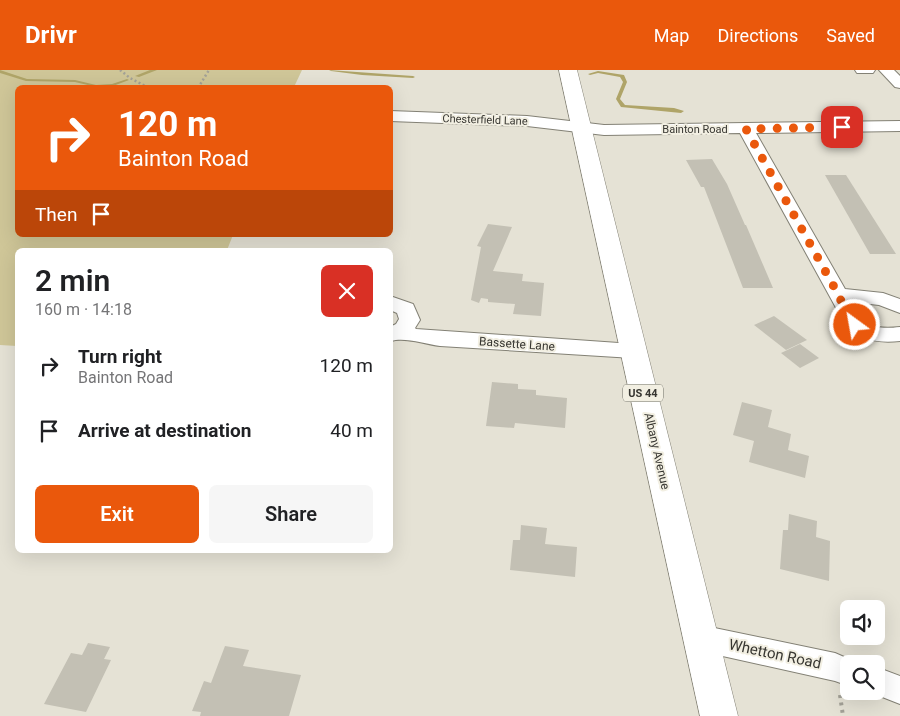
<!DOCTYPE html>
<html lang="en">
<head>
<meta charset="utf-8">
<style>
	:root { --surface:#fff; --page:#f6f6f6; --text:#202124; --muted:#757577; --accent:#ea580c }
	body { margin:0; font-family:Roboto,sans-serif; background:var(--page); color:var(--text); height:100vh; display:flex; flex-direction:column; font-size:19px; white-space:nowrap }
	* { box-sizing:border-box; margin:0 }
	p { font-size:16px; color:var(--muted) }
	.icon { flex:none; width:28px; height:28px; fill:none; stroke:currentColor; stroke-width:2; stroke-linecap:round; stroke-linejoin:round }
	.map { position:relative; flex:1; overflow:hidden }
	.details { position:absolute; left:15px; top:178px; width:378px; height:305px; display:flex; flex-direction:column; background:var(--surface); border-radius:8px; box-shadow:0 5px 20px #0002 }
	.details>* { flex:none }
	.hud { position:absolute; left:15px; top:15px; width:378px; height:152px; border-radius:8px; box-shadow:0 5px 20px #0002; background:#ea580c; color:#fff; overflow:hidden }
	.fabs { position:absolute; left:840px; top:530px; display:grid; gap:10px }
	.fabs a { display:grid; place-items:center; width:45px; height:45px; border-radius:8px; background:var(--surface); box-shadow:0 5px 20px #0002; font-size:25px }
	.pin { position:absolute; display:grid; place-items:center; width:42px; height:42px; color:#fff; margin:-21px; border-radius:10px; box-shadow:0 2px 8px #0006 }
	.me { position:absolute; width:55px; margin:-28px; rotate:328deg; stroke-linejoin:round; filter:drop-shadow(0 0 4px #0008) }
	.turn { display:flex; align-items:center; gap:18px; height:105px; padding:0 20px; font-size:22px }
	.turn .icon { width:65px; height:65px; stroke-width:2.5 }
	.turn b { display:block; font-size:35px; line-height:42px }
	.then { display:flex; align-items:center; height:48px; padding:0 20px; background:#0003; gap:10px; font-size:19px }
	.round { display:grid; place-items:center; flex:none; width:52px; height:52px; border-radius:8px; background:var(--page) }
	.overview { display:flex; align-items:center; justify-content:space-between; height:85px; padding:0 20px }
	h1 { font-size:30px; font-weight:600; line-height:38px }
	.primary-button { display:flex; gap:10px; margin-top:auto; padding:10px 20px }
	.primary-button a { flex:1; height:58px; border-radius:8px; background:var(--accent); color:#fff; font-size:20px; font-weight:600; line-height:58px; text-align:center }
	.primary-button a+a { background:var(--page); color:var(--text) }
	ul { padding:0; list-style:none }
	li { display:flex; align-items:center; gap:15px; height:65px; padding:0 20px }
	li div { flex:1 }
	li b { display:block; font-size:19px }
	li em { font-style:normal }
	header { display:flex; align-items:center; gap:30px; box-sizing:border-box; height:70px; padding:0 25px; background:var(--accent); color:#fff }
	header strong { font-size:24px }
	nav { display:flex; gap:28px; margin-inline-start:auto; font-size:18px }
	.map>svg:first-child { display:block }
	.green { fill:#cfc698 }
	.lines { fill:none; stroke-linecap:round; stroke-linejoin:round }
	.stream { fill:#afa468; fill-rule:evenodd }
	.building { fill:#c3c0b4 }
	.minor-casing { stroke:#838175; stroke-width:2 }
	.trunk-casing { stroke:#838175; stroke-width:1 }
	.path-far1 { stroke:#a3a197; stroke-width:2.5; stroke-dasharray:2 2.5; stroke-linecap:butt }
	.path { stroke:#a3a197; stroke-width:4; stroke-dasharray:3 4.5; stroke-linecap:butt }
	.minor { fill:#fff; fill-rule:evenodd }
	.trunk { fill:#fff; fill-rule:evenodd }
	.route { stroke:#ea580c; stroke-width:9; stroke-dasharray:0 16.2 }
	.labels { text-anchor:middle; dominant-baseline:central; stroke-width:4; stroke-linejoin:round; paint-order:stroke }
	.far-street-label { font-size:11px; fill:#373631; stroke:#f2efe2 }
	.shield { fill:#f2efe2; stroke:#6f6e66; stroke-width:1 }
	.shield-label { font-size:11px; font-weight:bold; fill:#373631 }
	.street-label { font-size:12px; fill:#373631; stroke:#f2efe2 }
	.near-street-label { font-size:15px; fill:#373631; stroke:#f2efe2 }
</style>
</head>
<body>
<header>
<strong>Drivr</strong>
<nav><a>Map</a><a>Directions</a><a>Saved</a></nav>
</header>
<div class="map">
<svg width="900" height="646" viewBox="0 0 900 646">
	<rect width="100%" height="100%" fill="#e5e2d5"/>
	<!-- green -->
	<polygon class="green" points="0,0 302,0 294,17 18,18 18,165 233,165 227,180 18,180 17,276 0,275"/>
	<g class="lines">
		<!-- stream -->
		<g class="stream">
			<polygon points="0,0 27,9 75,10 96,15 112,14 127,9 129,10 113,16 96,17 75,12 26,11 0,3"/>
			<polygon points="150,0 157,0 139,7 135,6"/>
			<polygon points="329,0 413,6 415,7 413,8 362,5 331,1"/>
			<polygon points="598,1 624,5 627,12 620,29 625,35 674,38 684,41 681,43 621,37 616,29 623,12 620,7 598,3 590,5 588,4"/>
		</g>
	</g>
	<!-- building -->
	<g class="building">
		<polygon points="712,89 727,114 745,155 746,155 773,218 743,218 704,117 701,117 686,90"/>
		<polygon points="825,105 846,105 896,184 870,184"/>
		<polygon points="488,154 512,157 493,201 523,204 522,211 544,213 541,246 513,244 515,234 488,232 488,229 481,228 479,233 471,230 481,177 477,176"/>
		<polygon points="774,246 807,270 786,280 754,255"/>
		<polygon points="800,274 819,288 800,298 781,283"/>
		<polygon points="492,312 518,314 518,319 536,320 536,325 567,328 565,358 515,353 514,358 486,356"/>
		<polygon points="742,332 772,340 768,357 791,364 788,380 809,386 805,408 749,392 754,371 733,365"/>
		<polygon points="789,444 817,451 816,467 830,471 829,511 780,499 783,460 788,460"/>
		<polygon points="521,455 547,458 545,474 577,477 575,507 510,500 513,470 520,470"/>
		<polygon points="88,573 110,577 104,589 111,590 86,642 44,634 71,583 82,585"/>
		<polygon points="225,576 249,580 243,596 301,605 289,646 200,646 201,642 192,641 204,611 211,613"/>
	</g>
	<g class="lines">
		<defs>
			<g id="minor">
				<polygon points="855,0 875,0 873,3 857,3"/>
				<polygon points="879,0 894,0 900,6 900,18 895,17"/>
				<path d="M390 41 527 46 604 55 900 51V61L756 63 845 219 883 223 900 229V243L879 235 852 232C863 256 874 260 900 257V271C880 273 861 271 846 256L740 63 604 65 527 56 390 51Z"/>
				<path d="M390 226 413 234 420 250 415 258 416 259 633 274 641 276 644 281 641 286 633 288 440 276C425 274 405 267 391 271L390 257 396 254 399 249 397 243 390 240Z"/>
				<polygon points="700,555 835,583 860,594 849,594 849,616 835,611 700,581 690,577 686,568 690,559"/>
				<polygon points="876,597 900,606 900,634 867,621 876,621"/>
			</g>
			<polygon id="trunk" points="559,0 577,0 738,646 700,646"/>
		</defs>
		<!-- minor casing -->
		<use href="#minor" class="minor-casing"/>
		<!-- trunk casing -->
		<use href="#trunk" class="trunk-casing"/>
		<!-- path-far1 -->
		<g class="path-far1">
			<polyline points="120,0 130,8 149,18"/>
			<polyline points="198,18 209,0"/>
		</g>
		<!-- path -->
		<polyline class="path" points="840,625 843,646"/>
		<!-- minor -->
		<use href="#minor" class="minor"/>
		<!-- trunk -->
		<use href="#trunk" class="trunk"/>
	</g>
	<g class="lines">
		<!-- route -->
		<polyline class="route" points="842,57 746,59 838,224 847,244 855,255"/>
	</g>
	<g class="labels">
		<!-- far-street labels -->
		<g class="far-street-label">
			<text transform="translate(485 50) rotate(2)">Chesterfield Lane</text>
			<text x="695" y="59">Bainton Road</text>
		</g>
		<!-- shield labels -->
		<rect class="shield" x="623" y="314.5" width="40" height="17" rx="4"/>
		<g class="shield-label">
			<text x="643" y="323">US 44</text>
		</g>
		<!-- street labels -->
		<g class="street-label">
			<text transform="translate(517 274) rotate(4)">Bassette Lane</text>
			<text transform="translate(657 381) rotate(77)">Albany Avenue</text>
		</g>
		<!-- near-street labels -->
		<g class="near-street-label">
			<text transform="translate(775 584) rotate(12)">Whetton Road</text>
		</g>
	</g>
</svg>
<div class="fabs">
<a><svg class="icon" aria-label="sound" viewBox="0 0 24 24"><path d="M4 9h4l5-4v14l-5-4H4zM17 9q2 3 0 6"/></svg></a>
<a><svg class="icon" aria-label="search" viewBox="0 0 24 24"><circle cx="10" cy="10" r="6"/><path d="M15 15l6 6"/></svg></a>
</div>
<div class="pin" style="left:842px;top:57px;background:#d93025"><svg class="icon" aria-label="arrive" viewBox="0 0 24 24"><path d="M6 21V4h12l-3 4 3 4H6"/></svg></div>
<svg class="me" style="left:855px;top:255px" viewBox="-20 -20 40 40"><circle r="17" fill="#ea580c" stroke="#fff" stroke-width="3"/><path d="M0-11L8 9 0 5-8 9z" fill="#fff"/></svg>
<div class="hud">
<div class="turn"><svg class="icon" aria-label="right" viewBox="0 0 24 24"><path d="M7 20v-9h11M14 6l5 5-5 5"/></svg><div><b>120 m</b>Bainton Road</div></div>
<div class="then">Then<svg class="icon" aria-label="arrive" viewBox="0 0 24 24"><path d="M6 21V4h12l-3 4 3 4H6"/></svg></div>
</div>
<section class="details">
<div class="overview"><div><h1>2 min</h1><p>160 m · 14:18</p></div><a class="round" style="background:#d93025;color:#fff"><svg class="icon" aria-label="close" viewBox="0 0 24 24"><path d="M6 6l12 12M18 6L6 18"/></svg></a></div>
<ul>
<li><svg class="icon" aria-label="right" viewBox="0 0 24 24"><path d="M7 20v-9h11M14 6l5 5-5 5"/></svg><div><b>Turn right</b><p>Bainton Road</p></div><em>120 m</em></li>
<li><svg class="icon" aria-label="arrive" viewBox="0 0 24 24"><path d="M6 21V4h12l-3 4 3 4H6"/></svg><div><b>Arrive at destination</b></div><em>40 m</em></li>
</ul>
<div class="primary-button"><a>Exit</a><a>Share</a></div>
</section>
</div>
</body>
</html>
